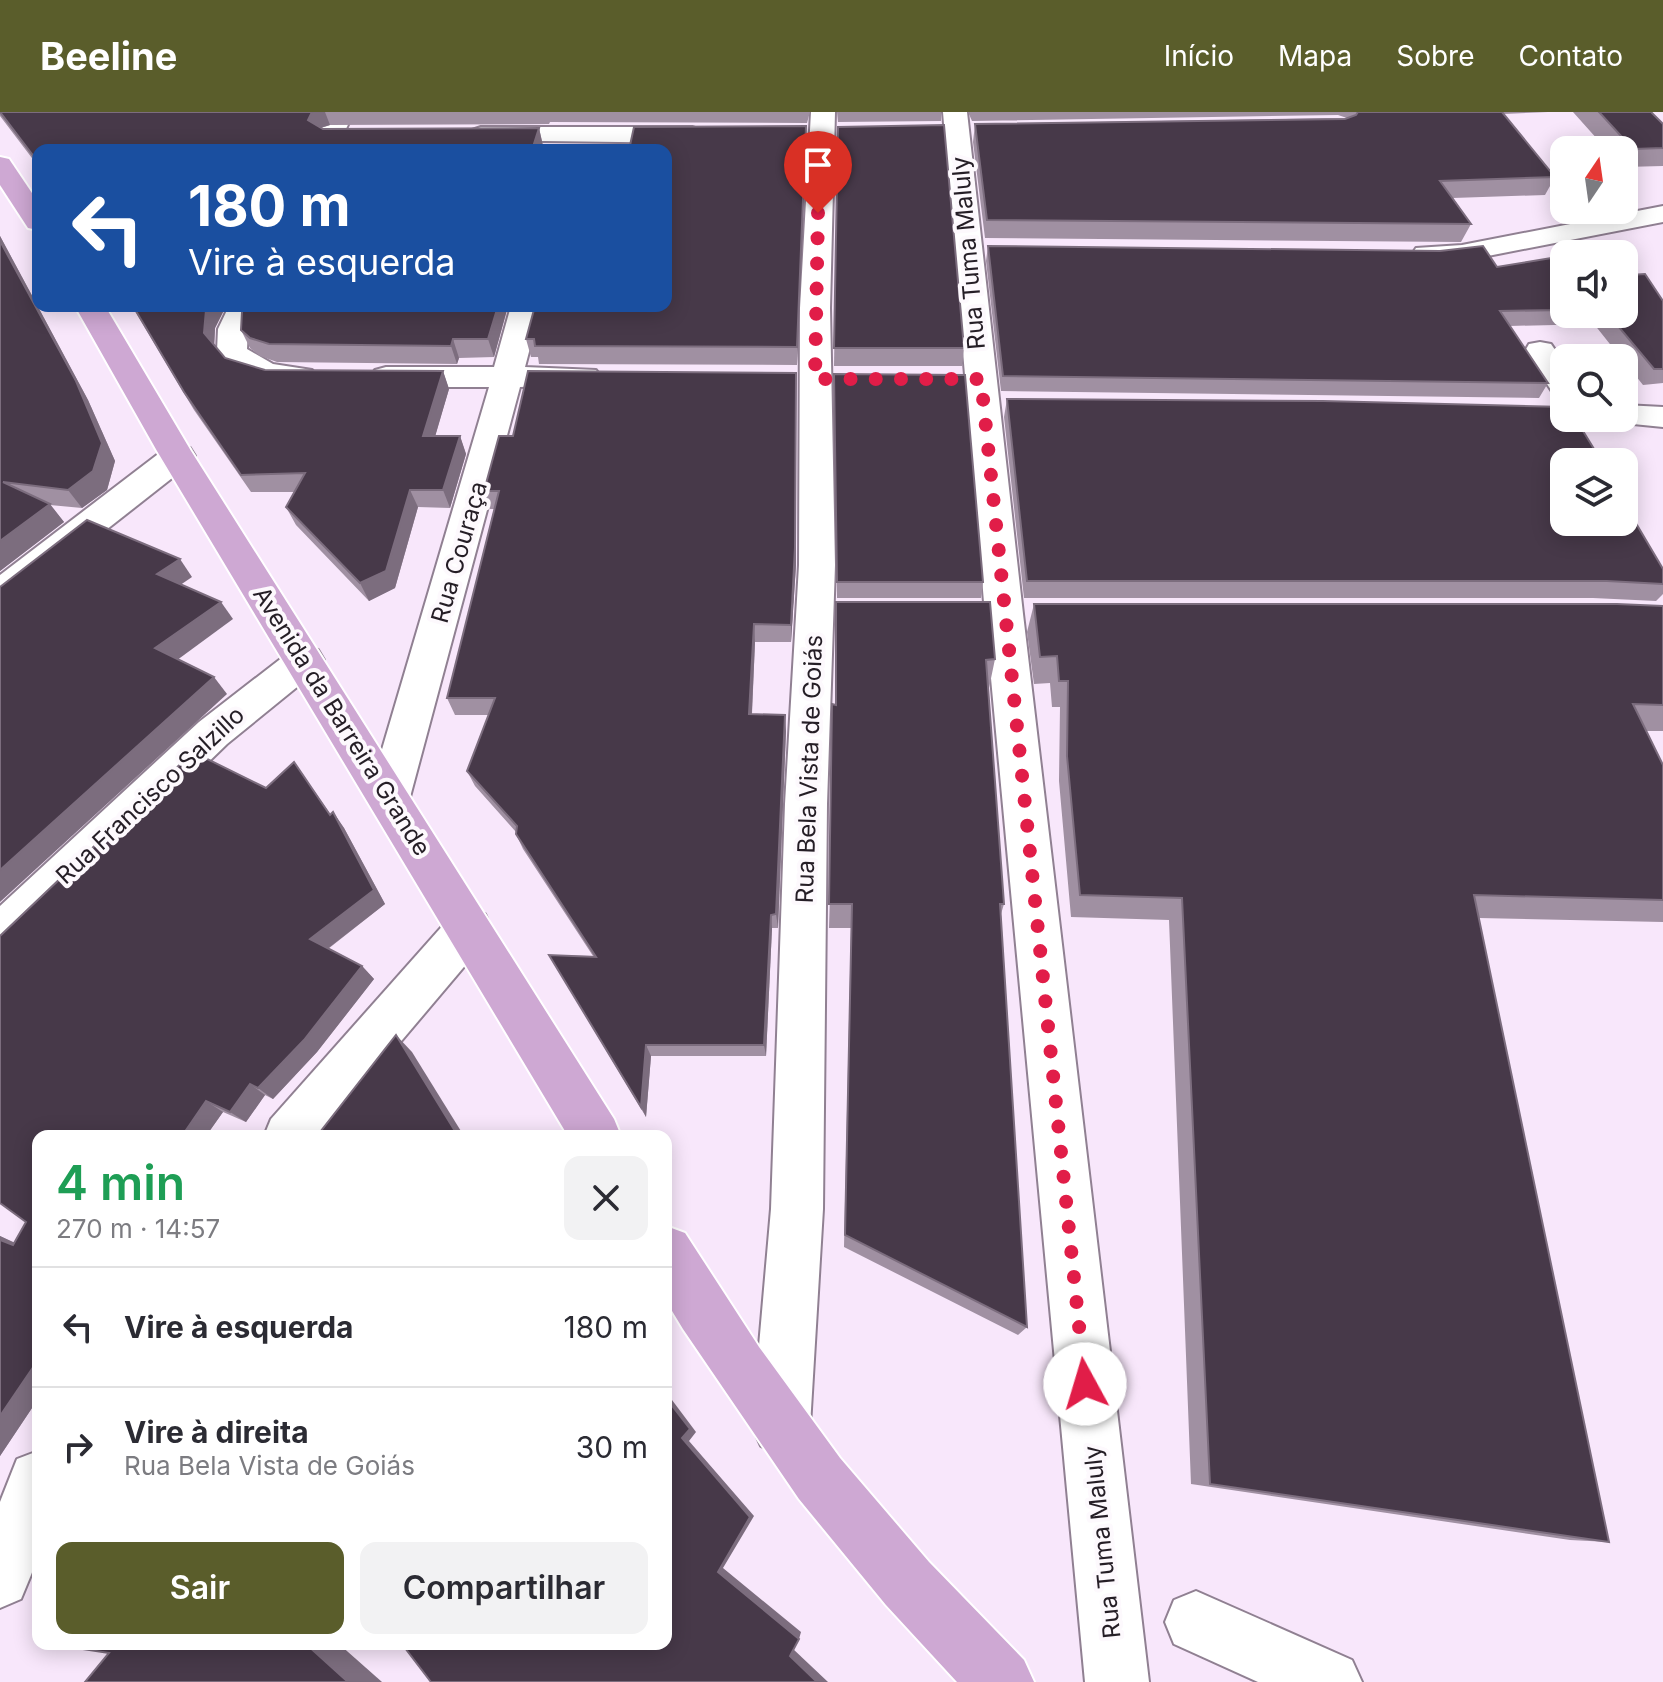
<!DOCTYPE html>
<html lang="pt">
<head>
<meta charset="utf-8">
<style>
	:root { --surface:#fff; --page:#f2f2f3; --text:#2b2b33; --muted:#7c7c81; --line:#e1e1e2; --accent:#5a5d2b }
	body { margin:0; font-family:Inter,sans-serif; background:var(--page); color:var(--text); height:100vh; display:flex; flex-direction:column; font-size:30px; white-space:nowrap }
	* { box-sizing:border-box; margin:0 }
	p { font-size:26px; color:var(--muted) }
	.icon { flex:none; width:44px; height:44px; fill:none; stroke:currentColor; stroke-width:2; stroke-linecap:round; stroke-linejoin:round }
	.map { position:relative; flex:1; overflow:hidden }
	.details { position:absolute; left:32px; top:1018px; width:640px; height:520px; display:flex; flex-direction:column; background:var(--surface); border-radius:16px; box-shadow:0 4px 20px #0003 }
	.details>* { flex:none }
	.top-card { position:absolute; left:32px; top:32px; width:640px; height:168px; border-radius:16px; box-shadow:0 4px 20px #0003; background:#1a4fa0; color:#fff; overflow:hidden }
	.needle { width:52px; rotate:13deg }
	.controls { position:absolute; left:1550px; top:24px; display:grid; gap:16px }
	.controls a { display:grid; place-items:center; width:88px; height:88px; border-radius:16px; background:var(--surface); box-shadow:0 4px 20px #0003; font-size:40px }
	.pin { position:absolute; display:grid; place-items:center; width:68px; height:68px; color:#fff; margin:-82px -34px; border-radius:50% 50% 50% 0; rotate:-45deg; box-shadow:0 0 8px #0007 }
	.pin .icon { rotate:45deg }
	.me { position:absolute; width:88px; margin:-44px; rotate:354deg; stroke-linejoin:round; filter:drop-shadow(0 0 6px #0008) }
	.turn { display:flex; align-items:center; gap:28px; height:168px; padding:0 24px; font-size:36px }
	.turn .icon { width:104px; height:104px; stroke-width:2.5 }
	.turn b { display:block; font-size:56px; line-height:68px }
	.round { display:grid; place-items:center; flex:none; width:84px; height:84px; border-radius:16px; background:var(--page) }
	.summary { display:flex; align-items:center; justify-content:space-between; height:136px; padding:0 24px }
	h1 { font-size:48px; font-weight:600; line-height:60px; color:#1e9e55 }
	.primary-button { display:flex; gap:16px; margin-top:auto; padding:16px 24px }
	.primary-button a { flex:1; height:92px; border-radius:16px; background:var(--accent); color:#fff; font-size:32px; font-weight:600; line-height:92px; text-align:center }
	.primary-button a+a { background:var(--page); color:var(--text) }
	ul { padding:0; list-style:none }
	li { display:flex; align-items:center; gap:24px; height:120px; padding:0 24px; border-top:2px solid var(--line) }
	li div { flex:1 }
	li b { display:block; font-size:30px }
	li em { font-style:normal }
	header { display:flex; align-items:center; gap:48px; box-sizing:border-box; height:112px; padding:0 40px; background:var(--accent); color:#fff }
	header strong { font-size:38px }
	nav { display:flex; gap:44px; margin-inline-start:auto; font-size:28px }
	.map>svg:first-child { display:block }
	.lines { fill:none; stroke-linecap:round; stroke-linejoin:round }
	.minor-casing { stroke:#908092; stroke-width:4 }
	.major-casing { stroke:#fff; stroke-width:4 }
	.minor { fill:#fff; fill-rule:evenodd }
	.major { fill:#cea8d3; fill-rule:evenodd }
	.wall { fill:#a090a2 }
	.shaded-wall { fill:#7c6d7e }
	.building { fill:#473949; stroke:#7c6d7e; stroke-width:2 }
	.route { stroke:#e11d48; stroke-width:14; stroke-dasharray:0 25.2 }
	.labels { text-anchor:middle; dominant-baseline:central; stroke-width:8; stroke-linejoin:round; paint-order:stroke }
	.street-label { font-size:24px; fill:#251e26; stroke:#fdf9fd }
</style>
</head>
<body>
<header>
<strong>Beeline</strong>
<nav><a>Início</a><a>Mapa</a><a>Sobre</a><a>Contato</a></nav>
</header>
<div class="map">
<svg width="1663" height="1570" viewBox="0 0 1663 1570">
	<rect width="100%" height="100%" fill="#f8e7fb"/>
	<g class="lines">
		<defs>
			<g id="minor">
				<polygon points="330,0 354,0 336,38 310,38"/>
				<polygon points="811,0 835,0 830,196 835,453 827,692 823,1097 810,1314 801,1334 781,1343 761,1334 752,1314 771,1097 785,692 799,453 800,196"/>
				<polygon points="943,0 967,0 1023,502 1149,1570 1085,1570 985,502"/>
				<polygon points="481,15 692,15 701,18 705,23 701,28 692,31 472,28 468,23 472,18"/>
				<polygon points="1663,94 1663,110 1462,149 1416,148 1412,142 1416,136 1462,133"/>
				<path d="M229 194H259L248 217 247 237 273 252 312 258 317 265 312 272C280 280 236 267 217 239L218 217Z"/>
				<polygon points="511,194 541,194 525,255 596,258 601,265 596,272 520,275 410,685 404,697 389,702 374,697 368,685 489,275 386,275 375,272 370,265 375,258 386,255 494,255"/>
				<polygon points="1540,230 1551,232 1564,251 1564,284 1553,281 1525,239 1529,232"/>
				<polygon points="1624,293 1663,295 1663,315 1613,310 1610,306 1624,306"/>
				<polygon points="178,333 190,336 195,344 190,352 13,491 0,495 0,463 166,336"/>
				<polygon points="305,534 318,538 324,548 318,558 227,632 16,837 0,843 0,794 199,610 292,538"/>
				<polygon points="469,796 485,802 491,816 485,830 321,1024 264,1024 271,1007 453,802"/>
				<polygon points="38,1339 38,1446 21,1487 0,1496 0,1390 17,1347"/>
				<polygon points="1196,1479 1352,1548 1362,1570 1258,1570 1174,1532 1165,1510 1174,1488"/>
			</g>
			<g id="major">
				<polygon points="0,45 9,47 38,90 38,118 28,116 0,73"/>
				<polygon points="75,194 105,194 191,339 614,1007 621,1024 568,1024 157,339"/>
				<polygon points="666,1114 685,1121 759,1235 840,1346 929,1450 1024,1548 1034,1570 957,1570 886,1493 799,1387 683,1217 666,1189"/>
			</g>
		</defs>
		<!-- minor casing -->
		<use href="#minor" class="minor-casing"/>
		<!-- major casing -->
		<use href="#major" class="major-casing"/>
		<!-- minor -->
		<use href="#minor" class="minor"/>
		<!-- major -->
		<use href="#major" class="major"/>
	</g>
	<!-- wall -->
	<g class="wall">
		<polygon points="0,0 810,0 807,11 550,10 549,12 330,13 321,16 323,17 539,16 543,34 38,38 38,54 0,4"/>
		<polygon points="837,0 941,0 941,9 838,10"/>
		<polygon points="968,0 1548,0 1504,2 1555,65 1545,83 1453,86 1471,112 1461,130 985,126 973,30 975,12 1347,6 1338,3 972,9"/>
		<polygon points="1573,0 1651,0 1663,12 1663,54 1624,55 1624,38 1607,38"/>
		<polygon points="838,15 964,236 962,254 834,254"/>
		<polygon points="806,32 797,253 539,252 538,245 531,245 526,227"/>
		<polygon points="0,124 88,288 115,349 107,378 82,396 50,393 64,410 0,459"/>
		<polygon points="988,134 1497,155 1564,144 1564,202 1624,202 1663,189 1663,271 1643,273 1624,249 1624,246 1621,246 1594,212 1510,214 1548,271 1539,286 1001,279 986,149"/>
		<polygon points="132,194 226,194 215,216 214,233 225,246 265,258 443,259 449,277 435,324 460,324 466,342 450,396 418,395 395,476 369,489 296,413 286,395 295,380 251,380 194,298"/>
		<polygon points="508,194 494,245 459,246 457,252 277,250 260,244 250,236 241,218"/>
		<polygon points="796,261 796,453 791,530 755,530 752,602 786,619 778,816 772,816 766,944 651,944 646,1005 549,843 593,844 523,737 516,722 516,720 475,674 467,659 489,603 455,603 447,586 494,397 490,397 484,379 513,324"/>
		<polygon points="834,262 983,470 981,486 837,486"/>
		<polygon points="1007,287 1564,350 1663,457 1663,482 1656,489 1593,486 1024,486 1004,305"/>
		<polygon points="836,490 995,547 989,576 988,576 1004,792 1001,802 1027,1215 1018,1223 844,1135 851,816 829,816 836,593"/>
		<polygon points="1034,492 1663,494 1663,619 1646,619 1663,653 1663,810 1479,806 1609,1430 1570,1428 1191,1372 1169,808 1071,805 1059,669 1060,595 1052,595 1050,571 1034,572 1027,520"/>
		<polygon points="193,640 266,676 294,650 331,703 333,700 344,716 385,792 328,837 362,854 374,867 317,940 273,987 265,983 246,1010 223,1000 206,1024 38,1024 38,1287 0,1344 0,1124 14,1131 26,1110 0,1091 0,824"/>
	</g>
	<!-- shaded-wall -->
	<g class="shaded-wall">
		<polygon points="312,0 325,0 330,13 320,16 308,8"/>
		<polygon points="806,14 806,32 797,253 797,235"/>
		<polygon points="539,16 543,34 541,38 532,38"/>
		<polygon points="0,124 88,288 115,349 107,378 82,396 68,378 0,129"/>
		<polygon points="207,194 226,194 215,216 214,239 204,221 206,198"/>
		<polygon points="498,194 508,194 494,245 488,227"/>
		<polygon points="453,227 459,246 457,252 451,234"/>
		<polygon points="443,259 449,277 430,342 423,324"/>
		<polygon points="796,261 796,453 791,530 791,513"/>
		<polygon points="460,324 466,342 450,396 443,378"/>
		<polygon points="410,378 418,395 395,476 369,489 360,471"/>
		<polygon points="50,392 64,410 0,459 0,429"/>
		<polygon points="180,447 192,465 170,480 157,462"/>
		<polygon points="221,490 233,507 169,554 155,536"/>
		<polygon points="754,512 755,530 751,619 749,602"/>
		<polygon points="214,565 227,582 0,790 0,758"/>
		<polygon points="785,603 786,619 778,816 776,802"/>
		<polygon points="333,700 344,716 385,792 322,841 310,827"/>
		<polygon points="771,803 772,816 766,944 764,933"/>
		<polygon points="362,854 374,867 317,940 273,987 258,976"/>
		<polygon points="396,923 412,940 464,1024 458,1024"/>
		<polygon points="646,933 651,944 646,1005 641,995"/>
		<polygon points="250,972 265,983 246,1010 230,1000"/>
		<polygon points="206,989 223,1000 206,1024 182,1024"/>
		<polygon points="0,1124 35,1140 13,1133 0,1128"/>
		<polygon points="38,1248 38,1287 0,1344 0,1304"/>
		<polygon points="666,1280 696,1320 689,1329 754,1404 723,1456 801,1520 799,1527 718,1460 682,1326 666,1286"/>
		<polygon points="306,1532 339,1532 382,1570 348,1570"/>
		<polygon points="792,1536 828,1570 817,1570 790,1544"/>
	</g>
	<!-- building -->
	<g class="building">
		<polygon points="0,0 312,0 308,8 323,17 539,16 532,38 38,38 38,50"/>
		<polygon points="1358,0 1502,0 1555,65 1440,69 1471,112 987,108 975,12 1345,7 1356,3"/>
		<polygon points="1599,0 1651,0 1663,12 1663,36 1633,37"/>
		<polygon points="944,13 964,236 834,236 838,15"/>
		<polygon points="806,14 797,235 535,234 534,227 526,227 535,194 666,194 666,38 629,38 634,15"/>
		<polygon points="0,129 76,269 102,331 93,359 68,378 3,370 50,392 0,429"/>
		<polygon points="988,134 1440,139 1483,134 1497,155 1564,144 1564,198 1500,199 1548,271 1003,264"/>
		<polygon points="1597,138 1602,142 1574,142"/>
		<polygon points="1624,159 1630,163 1645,162 1663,189 1663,257 1654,257 1608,202 1624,202"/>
		<polygon points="133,194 207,194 206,198 204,221 225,246 265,258 443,259 423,324 460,324 443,378 410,378 386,459 360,471 286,395 305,361 241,363 184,280"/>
		<polygon points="244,194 498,194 488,227 453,227 451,234 269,232 250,226 241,218 242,200"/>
		<polygon points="528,259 796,261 795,435 791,513 754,512 749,602 785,603 776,802 771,803 764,933 646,933 641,995 549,843 596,845 516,722 517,714 467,659 495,586 447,586 499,379 484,379 499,324 513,324"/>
		<polygon points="834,262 965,263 983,470 837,470"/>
		<polygon points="1007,287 1323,289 1564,295 1564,306 1575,306 1602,350 1564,350 1564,410 1624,410 1624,391 1663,457 1663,472 1607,469 1027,469"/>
		<polygon points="87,408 180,447 157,462 221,490 155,536 214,565 0,758 0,475"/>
		<polygon points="836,490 990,490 995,547 986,548 1004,792 1000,792 1027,1215 845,1123 852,792 829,792 832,592 836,593"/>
		<polygon points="1034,492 1617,492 1663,494 1663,593 1633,592 1663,653 1663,788 1474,783 1609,1430 1210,1372 1182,786 1080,783 1067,644 1068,569 1059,569 1057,544 1040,545"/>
		<polygon points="193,640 266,676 294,650 330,703 333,700 374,778 310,827 362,854 304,928 258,976 250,972 230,1000 206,989 182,1024 38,1024 38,1248 0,1304 0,1128 13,1133 26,1110 0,1091 0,824"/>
		<polygon points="396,923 458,1024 317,1024"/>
		<polygon points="666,1286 690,1317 682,1326 750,1405 718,1460 799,1527 790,1544 817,1570 431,1570 402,1532 666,1532"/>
		<polygon points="50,1532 306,1532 348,1570 85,1570 109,1541"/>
	</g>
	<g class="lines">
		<!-- route -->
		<polyline class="route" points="818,101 815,267 981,267 1085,1272"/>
	</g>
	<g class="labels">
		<!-- street labels -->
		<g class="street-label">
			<text transform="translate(968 141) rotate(-95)">Rua Tuma Maluly</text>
			<text transform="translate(459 440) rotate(-74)">Rua Couraça</text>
			<text transform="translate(342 609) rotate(58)">Avenida da Barreira Grande</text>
			<text transform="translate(809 657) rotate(-88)">Rua Bela Vista de Goiás</text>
			<text transform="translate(150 683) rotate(-43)">Rua Francisco Salzillo</text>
			<text transform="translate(1102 1430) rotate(-96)">Rua Tuma Maluly</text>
		</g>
	</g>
</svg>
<div class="controls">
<a><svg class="needle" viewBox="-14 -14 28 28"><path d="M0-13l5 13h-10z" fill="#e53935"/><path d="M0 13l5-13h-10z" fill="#7c7c81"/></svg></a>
<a><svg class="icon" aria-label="sound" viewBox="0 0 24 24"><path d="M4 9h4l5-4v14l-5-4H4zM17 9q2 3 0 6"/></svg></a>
<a><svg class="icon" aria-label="search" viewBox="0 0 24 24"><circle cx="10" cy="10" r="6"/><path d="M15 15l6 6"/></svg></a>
<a><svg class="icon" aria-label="layers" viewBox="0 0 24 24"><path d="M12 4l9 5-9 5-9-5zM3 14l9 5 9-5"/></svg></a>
</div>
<div class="pin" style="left:818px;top:101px;background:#d93025"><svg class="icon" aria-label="arrive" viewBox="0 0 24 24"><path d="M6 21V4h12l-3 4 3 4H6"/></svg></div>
<svg class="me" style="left:1085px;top:1272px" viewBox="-20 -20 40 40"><circle r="19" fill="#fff"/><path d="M0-13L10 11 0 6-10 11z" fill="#e11d48"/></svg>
<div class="top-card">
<div class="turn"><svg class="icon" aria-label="left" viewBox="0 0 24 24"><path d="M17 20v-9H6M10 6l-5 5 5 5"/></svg><div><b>180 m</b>Vire à esquerda</div></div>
</div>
<section class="details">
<div class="summary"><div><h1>4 min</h1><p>270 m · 14:57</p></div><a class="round"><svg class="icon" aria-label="close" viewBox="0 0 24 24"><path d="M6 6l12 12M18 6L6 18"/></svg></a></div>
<ul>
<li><svg class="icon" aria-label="left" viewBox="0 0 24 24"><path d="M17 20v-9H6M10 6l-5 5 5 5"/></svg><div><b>Vire à esquerda</b></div><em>180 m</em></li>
<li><svg class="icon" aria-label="right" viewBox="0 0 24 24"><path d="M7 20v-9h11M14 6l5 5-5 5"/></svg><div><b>Vire à direita</b><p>Rua Bela Vista de Goiás</p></div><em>30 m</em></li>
</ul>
<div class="primary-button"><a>Sair</a><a>Compartilhar</a></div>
</section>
</div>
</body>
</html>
